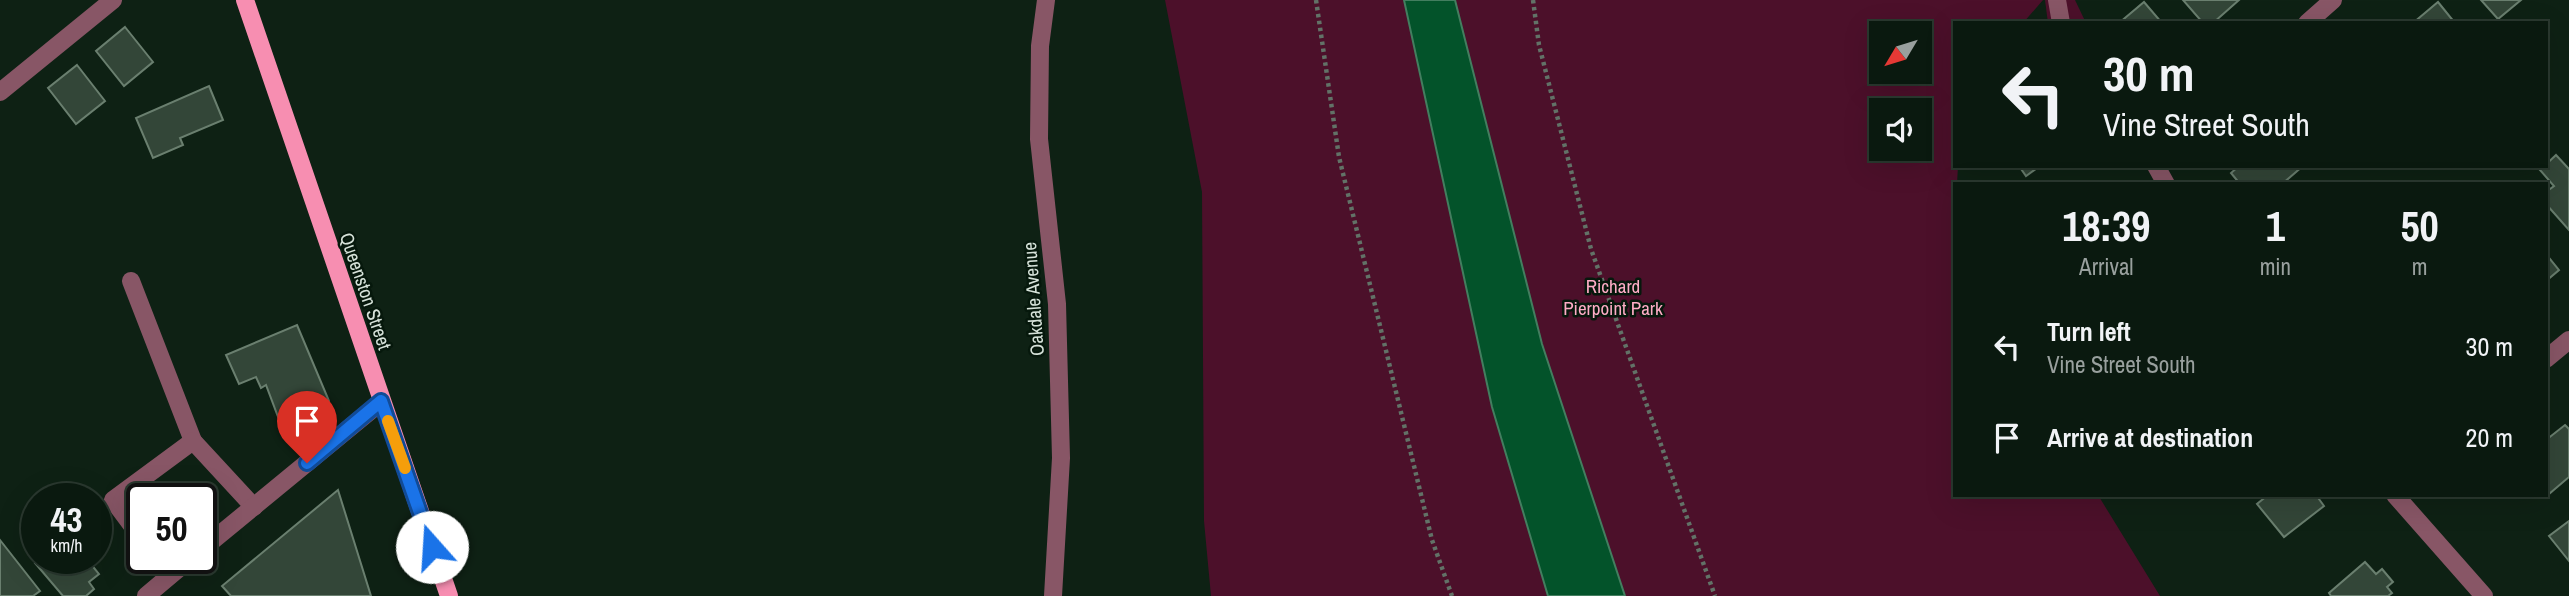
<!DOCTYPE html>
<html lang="en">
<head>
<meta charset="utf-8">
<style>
	:root { --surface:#0a190f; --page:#18261d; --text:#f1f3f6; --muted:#99a09e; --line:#2a382f }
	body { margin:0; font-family:"Archivo Narrow",sans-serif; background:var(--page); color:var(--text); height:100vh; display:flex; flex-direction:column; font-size:26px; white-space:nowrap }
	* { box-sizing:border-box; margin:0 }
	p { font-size:23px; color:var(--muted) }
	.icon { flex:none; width:38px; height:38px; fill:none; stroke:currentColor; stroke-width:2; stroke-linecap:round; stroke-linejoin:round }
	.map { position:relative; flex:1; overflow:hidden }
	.drawer { position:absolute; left:1953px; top:182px; width:595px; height:315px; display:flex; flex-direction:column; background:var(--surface); border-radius:0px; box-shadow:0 7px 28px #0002,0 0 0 2px var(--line) }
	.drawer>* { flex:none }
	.banner { position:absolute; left:1953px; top:21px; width:595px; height:147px; border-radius:0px; box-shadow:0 7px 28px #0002,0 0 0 2px var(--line); background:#0a190f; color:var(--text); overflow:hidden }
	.needle { width:46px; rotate:232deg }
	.tools { position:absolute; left:1869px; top:21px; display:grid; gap:14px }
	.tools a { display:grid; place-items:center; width:63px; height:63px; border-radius:0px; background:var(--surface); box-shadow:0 7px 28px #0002,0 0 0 2px var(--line); font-size:35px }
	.speed { position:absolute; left:21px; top:483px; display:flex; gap:14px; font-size:35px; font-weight:700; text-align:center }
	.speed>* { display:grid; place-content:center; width:91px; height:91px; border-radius:50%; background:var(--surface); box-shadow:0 7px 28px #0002,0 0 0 2px var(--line); line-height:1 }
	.speed small { font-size:18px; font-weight:400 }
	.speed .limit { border:4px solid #111; border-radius:10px; background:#fff; color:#111 }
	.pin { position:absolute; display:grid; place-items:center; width:60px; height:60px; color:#fff; margin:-72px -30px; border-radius:50% 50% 50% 0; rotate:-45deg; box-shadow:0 0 7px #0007 }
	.pin .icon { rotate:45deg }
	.me { position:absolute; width:77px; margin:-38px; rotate:341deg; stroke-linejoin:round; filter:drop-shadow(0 0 5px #0008) }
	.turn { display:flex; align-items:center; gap:24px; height:147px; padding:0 35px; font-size:32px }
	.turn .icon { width:91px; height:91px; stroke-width:2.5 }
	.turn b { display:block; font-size:49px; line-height:60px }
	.eta { display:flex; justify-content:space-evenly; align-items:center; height:119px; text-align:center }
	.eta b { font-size:42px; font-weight:700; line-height:49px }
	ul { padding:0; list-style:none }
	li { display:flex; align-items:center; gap:21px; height:91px; padding:0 35px }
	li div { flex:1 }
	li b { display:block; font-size:26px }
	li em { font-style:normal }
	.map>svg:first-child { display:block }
	.green { fill:#4c102a; fill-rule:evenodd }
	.water { fill:#03532a; stroke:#437e5f; stroke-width:2 }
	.building { fill:#334638; stroke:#6a7f6f; stroke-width:2 }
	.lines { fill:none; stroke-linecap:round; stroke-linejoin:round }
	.path { stroke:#627267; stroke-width:4.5; stroke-dasharray:3.5 3.5; stroke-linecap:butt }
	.minor { stroke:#885666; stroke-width:18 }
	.major { stroke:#f78eb1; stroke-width:18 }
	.route-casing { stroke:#114b97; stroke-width:18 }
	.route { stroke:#1a73e8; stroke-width:12 }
	.slow { stroke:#f59e0b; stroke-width:12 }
	.labels { text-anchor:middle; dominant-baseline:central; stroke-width:5; stroke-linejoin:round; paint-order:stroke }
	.park-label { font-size:19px; fill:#feacc6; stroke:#06180c }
	.street-label { font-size:19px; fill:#d7e3da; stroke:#06180c }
</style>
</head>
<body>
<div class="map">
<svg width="2569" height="596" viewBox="0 0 2569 596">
	<rect width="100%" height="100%" fill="#0e2114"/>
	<!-- green -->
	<g class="green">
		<path d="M1165 0H2043L2023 23H1955V166H1958L1957 184H1955L1951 256 1955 263V495H2098L2160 596H1211L1204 521 1202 192ZM1881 33H1920V72H1881ZM1881 110H1920V149H1881Z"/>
		<polygon points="2045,0 2075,0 2086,23 2048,23"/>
	</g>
	<!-- water -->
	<polygon class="water" points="1404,0 1455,0 1542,344 1625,596 1548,596 1492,407"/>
	<!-- building -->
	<g class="building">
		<polygon points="2183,0 2239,0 2213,23 2203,23"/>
		<polygon points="2481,0 2521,0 2498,19"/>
		<polygon points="2144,2 2162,23 2119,23"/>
		<polygon points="2438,2 2455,23 2413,23"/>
		<polygon points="125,27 153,62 124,86 96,51"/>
		<polygon points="77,65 105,101 76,124 48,88"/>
		<polygon points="209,86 223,120 180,138 183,145 153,158 136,118"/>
		<polygon points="2556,155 2569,169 2569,230 2546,204 2546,192 2554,186 2540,170"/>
		<polygon points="2019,166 2040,166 2026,176"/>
		<polygon points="2239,166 2303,166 2282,184 2240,184 2231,173"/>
		<polygon points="2546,254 2559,270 2546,281"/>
		<polygon points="297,325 329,401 286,438 266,385 261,388 256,377 239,384 226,355"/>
		<polygon points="2565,425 2569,429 2569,477 2549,494 2546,490 2546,440"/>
		<polygon points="338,490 371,596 231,596 222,586"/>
		<polygon points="2268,495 2316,495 2324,506 2284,537 2257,504"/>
		<polygon points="2569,521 2569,561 2549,536"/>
		<polygon points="0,540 40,591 33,596 0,596"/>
		<polygon points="40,558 86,558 99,574 89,582 94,589 86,596 63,596 35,563"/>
		<polygon points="2365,562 2376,574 2382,569 2393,582 2387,587 2392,593 2388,596 2331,596 2329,593"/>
	</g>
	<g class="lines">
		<!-- path -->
		<g class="path">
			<polyline points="1316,0 1339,157 1432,540 1452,596"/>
			<polyline points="1533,0 1539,45 1591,249 1715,596"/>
		</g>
		<!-- minor -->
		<g class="minor">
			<polyline points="1046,0 1040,46 1039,139 1057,304 1061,458 1053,596"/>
			<polyline points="2057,0 2061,23"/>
			<polyline points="2307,23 2333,0"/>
			<polyline points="0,92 113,0"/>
			<polyline points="2156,166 2166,184"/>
			<polyline points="131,281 193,441"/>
			<polyline points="2546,359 2569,340"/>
			<polyline points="2395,495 2484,596"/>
			<polyline points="142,539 113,500 193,441 254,507"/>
			<polyline points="201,550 381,402"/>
			<polyline points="156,558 169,576"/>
			<polyline points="146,596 191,558"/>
		</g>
		<!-- major -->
		<polyline class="major" points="245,0 449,596"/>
	</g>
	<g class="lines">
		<defs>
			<polyline id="route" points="307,463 381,401 432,547"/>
		</defs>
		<!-- route casing -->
		<use href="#route" class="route-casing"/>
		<!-- route -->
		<use href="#route" class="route"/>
		<!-- slow -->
		<polyline class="slow" points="388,421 405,468"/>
	</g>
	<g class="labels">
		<!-- park labels -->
		<g class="park-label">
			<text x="1613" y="286">Richard<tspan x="1613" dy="22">Pierpoint Park</tspan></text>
		</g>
		<!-- street labels -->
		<g class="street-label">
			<text transform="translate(366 291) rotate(71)">Queenston Street</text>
			<text transform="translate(1033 299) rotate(-94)">Oakdale Avenue</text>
		</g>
	</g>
</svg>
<div class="tools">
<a><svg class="needle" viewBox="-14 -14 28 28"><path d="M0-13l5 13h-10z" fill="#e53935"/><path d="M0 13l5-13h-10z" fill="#99a09e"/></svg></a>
<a><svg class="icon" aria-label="sound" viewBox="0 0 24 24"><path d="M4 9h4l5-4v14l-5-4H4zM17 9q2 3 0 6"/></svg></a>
</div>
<div class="speed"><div>43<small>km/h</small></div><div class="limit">50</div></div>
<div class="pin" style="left:307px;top:463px;background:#d93025"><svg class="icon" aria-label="arrive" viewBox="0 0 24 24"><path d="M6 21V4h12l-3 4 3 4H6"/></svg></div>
<svg class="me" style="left:432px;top:547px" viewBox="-20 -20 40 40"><circle r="19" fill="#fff"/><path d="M0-13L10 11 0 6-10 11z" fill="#1a73e8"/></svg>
<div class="banner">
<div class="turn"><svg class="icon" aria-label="left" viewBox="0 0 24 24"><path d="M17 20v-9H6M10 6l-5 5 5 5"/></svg><div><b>30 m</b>Vine Street South</div></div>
</div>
<section class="drawer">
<div class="eta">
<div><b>18:39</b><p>Arrival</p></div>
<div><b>1</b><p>min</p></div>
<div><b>50</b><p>m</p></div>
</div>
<ul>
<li><svg class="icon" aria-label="left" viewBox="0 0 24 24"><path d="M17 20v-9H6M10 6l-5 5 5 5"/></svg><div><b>Turn left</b><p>Vine Street South</p></div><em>30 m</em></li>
<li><svg class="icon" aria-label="arrive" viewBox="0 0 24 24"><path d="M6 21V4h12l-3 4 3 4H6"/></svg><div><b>Arrive at destination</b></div><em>20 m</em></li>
</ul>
</section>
</div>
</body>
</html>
